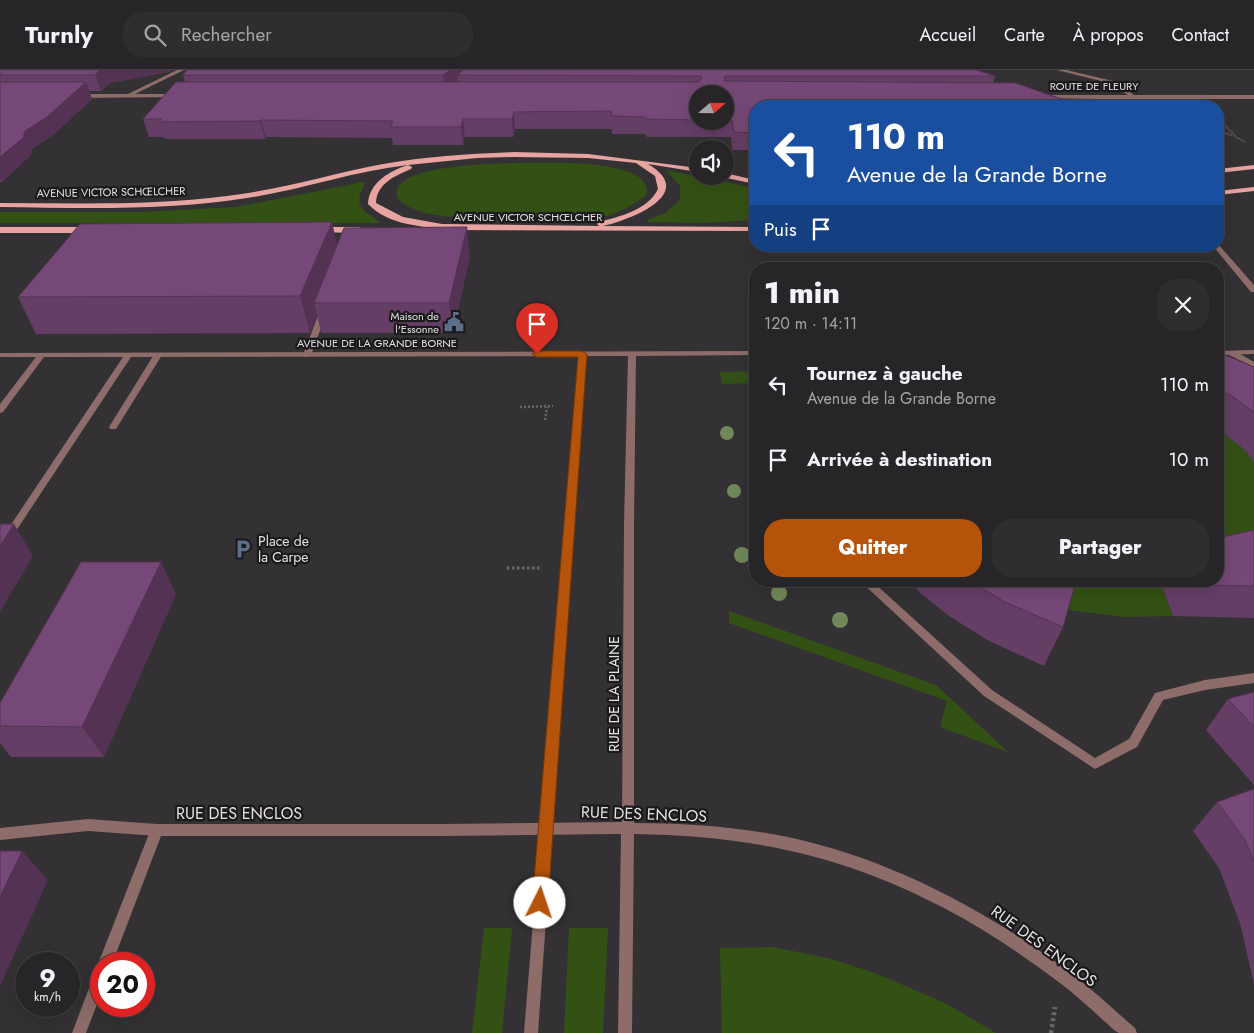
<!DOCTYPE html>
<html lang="fr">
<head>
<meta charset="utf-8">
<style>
	:root { --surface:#272527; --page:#2f2d2f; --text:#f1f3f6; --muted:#a4a5a7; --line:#434244; --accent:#b45309 }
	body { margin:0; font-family:Jost,sans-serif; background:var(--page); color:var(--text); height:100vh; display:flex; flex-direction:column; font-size:19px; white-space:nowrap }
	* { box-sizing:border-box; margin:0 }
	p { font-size:16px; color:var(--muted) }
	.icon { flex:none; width:28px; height:28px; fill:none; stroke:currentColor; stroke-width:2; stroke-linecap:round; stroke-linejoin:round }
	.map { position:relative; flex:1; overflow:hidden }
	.panel { position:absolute; left:749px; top:192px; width:475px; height:325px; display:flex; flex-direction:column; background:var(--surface); border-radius:20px; box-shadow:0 5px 20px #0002,0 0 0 1px var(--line) }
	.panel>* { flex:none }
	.guide { position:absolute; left:749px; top:30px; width:475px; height:152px; border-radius:20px; box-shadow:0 5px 20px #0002,0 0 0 1px var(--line); background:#1a4fa0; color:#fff; overflow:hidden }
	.needle { width:32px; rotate:70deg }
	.tools { position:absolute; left:689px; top:15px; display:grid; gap:10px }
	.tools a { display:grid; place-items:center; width:45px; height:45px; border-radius:50%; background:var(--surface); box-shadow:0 5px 20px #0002,0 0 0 1px var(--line); font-size:25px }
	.speed { position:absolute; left:15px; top:882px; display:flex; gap:10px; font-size:25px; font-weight:700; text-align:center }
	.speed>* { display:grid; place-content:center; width:65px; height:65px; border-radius:50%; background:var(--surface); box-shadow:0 5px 20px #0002,0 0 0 1px var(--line); line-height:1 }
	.speed small { font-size:12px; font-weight:400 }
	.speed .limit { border:8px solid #d22; background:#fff; color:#111 }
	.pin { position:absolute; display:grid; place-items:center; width:42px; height:42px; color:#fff; margin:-51px -21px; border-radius:50% 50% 50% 0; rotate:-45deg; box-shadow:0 0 5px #0007 }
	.pin .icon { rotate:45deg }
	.me { position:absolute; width:55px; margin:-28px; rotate:4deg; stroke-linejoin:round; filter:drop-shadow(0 0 4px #0008) }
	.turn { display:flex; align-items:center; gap:18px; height:105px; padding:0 15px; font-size:22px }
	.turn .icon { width:65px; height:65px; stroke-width:2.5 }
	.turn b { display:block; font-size:35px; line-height:42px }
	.then { display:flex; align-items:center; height:48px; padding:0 15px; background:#0003; gap:10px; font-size:19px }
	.round { display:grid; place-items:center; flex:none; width:52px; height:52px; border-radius:20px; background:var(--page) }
	.head { display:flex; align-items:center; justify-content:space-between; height:85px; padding:0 15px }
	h1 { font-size:30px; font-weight:800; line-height:38px }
	.button { display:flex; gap:10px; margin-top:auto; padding:10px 15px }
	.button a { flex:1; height:58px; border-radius:20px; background:var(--accent); color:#fff; font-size:20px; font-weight:800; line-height:58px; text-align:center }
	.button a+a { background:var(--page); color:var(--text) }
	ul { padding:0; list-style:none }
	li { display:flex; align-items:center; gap:15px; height:75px; padding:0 15px }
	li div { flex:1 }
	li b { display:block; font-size:19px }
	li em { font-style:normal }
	header { display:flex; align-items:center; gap:30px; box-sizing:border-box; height:70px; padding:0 25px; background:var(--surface); border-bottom:1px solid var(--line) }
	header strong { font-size:24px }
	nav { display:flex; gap:28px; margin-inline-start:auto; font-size:18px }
	.search { width:350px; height:45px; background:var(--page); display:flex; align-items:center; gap:12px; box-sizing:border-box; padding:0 18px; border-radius:20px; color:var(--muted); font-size:19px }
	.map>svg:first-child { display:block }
	.green { fill:#345115 }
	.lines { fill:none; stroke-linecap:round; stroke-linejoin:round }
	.path-far3 { stroke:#6b686b; stroke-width:2; stroke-dasharray:1 1; stroke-linecap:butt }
	.path-far2 { stroke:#6b686b; stroke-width:2.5; stroke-dasharray:2 2; stroke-linecap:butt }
	.path-far1 { stroke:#6b686b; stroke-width:3; stroke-dasharray:2.5 2.5; stroke-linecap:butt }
	.path { stroke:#6b686b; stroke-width:4.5; stroke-dasharray:3 3; stroke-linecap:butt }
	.service { fill:#8d6c69; fill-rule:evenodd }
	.pedestrian { fill:#8d6c69; fill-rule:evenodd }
	.minor { fill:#8d6c69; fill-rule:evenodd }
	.primary { fill:#e7a4a0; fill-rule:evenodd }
	.tree { fill:#70885a }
	.wall { fill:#653e66; fill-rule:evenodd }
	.shaded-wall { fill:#533253 }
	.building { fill:#764877; stroke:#533253 }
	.route { fill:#b45309; stroke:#753606 }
	.labels { text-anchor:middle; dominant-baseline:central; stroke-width:4.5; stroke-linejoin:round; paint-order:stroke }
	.far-street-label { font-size:11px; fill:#e5e2e4; stroke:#1b191b }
	.far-poi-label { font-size:11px; fill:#e5e2e4; stroke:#1b191b; text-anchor:end }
	.poi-label { font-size:14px; fill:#e5e2e4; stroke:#1b191b; text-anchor:start }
	.street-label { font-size:14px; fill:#e5e2e4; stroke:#1b191b }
	.near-street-label { font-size:16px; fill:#e5e2e4; stroke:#1b191b }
</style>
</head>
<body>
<header>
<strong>Turnly</strong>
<div class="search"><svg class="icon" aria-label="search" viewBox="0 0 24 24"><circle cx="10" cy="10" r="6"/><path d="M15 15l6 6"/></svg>Rechercher</div>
<nav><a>Accueil</a><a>Carte</a><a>À propos</a><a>Contact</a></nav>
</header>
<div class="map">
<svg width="1254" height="963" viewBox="0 0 1254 963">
	<rect width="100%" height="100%" fill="#343134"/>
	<!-- green -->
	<g class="green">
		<path d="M521 93C543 93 658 87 646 126L627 138 608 146 453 147C432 145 413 143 397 128 388 93 500 94 521 93Z"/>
		<polygon points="666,100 755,118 755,150 702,153 648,152 647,150 665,143 680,130 680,116"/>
		<path d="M363 112 365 113C352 139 363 139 381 153H0V142H141L236 137Z"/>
		<polygon points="755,301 755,313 722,314 720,302"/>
		<polygon points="1218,359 1246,381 1254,392 1254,480 1218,496"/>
		<polygon points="1004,511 1160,511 1173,546 1124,547 1061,539"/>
		<polygon points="729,541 936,615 1008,682 940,657 947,631 729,553"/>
		<polygon points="484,858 512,858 502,963 472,963"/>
		<polygon points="569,858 608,858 603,963 564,963"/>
		<polygon points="773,877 831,889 875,903 945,933 996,963 722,963 720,878"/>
	</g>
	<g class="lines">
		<!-- path-far3 -->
		<g class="path-far3">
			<polyline points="1222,52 1236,67 1245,72"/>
			<polyline points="1218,60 1233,66"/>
		</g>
		<!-- path-far2 -->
		<g class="path-far2">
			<polyline points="520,337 553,336"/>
			<polyline points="545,350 547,337"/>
		</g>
		<!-- path-far1 -->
		<polyline class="path-far1" points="507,498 540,498"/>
		<!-- path -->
		<polyline class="path" points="1051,963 1055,937"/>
		<!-- service -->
		<g class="service">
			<polygon points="579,282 582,282 586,284 538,963 524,963"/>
			<polygon points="155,283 158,283 162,285 116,359 110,359 109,357"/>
			<polygon points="88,749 157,754 162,756 163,760 162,764 157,766 88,761 0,770 0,758"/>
		</g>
		<!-- pedestrian -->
		<g class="pedestrian">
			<polygon points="320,240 323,240 327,242 311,285 307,287 304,287 303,285"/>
			<polygon points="1229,281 1235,281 1254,292 1254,297 1229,285"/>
			<polygon points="860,511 872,511 992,620 1095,688 1129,669 1155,623 1205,610 1254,603 1254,613 1205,620 1163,630 1137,677 1095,699 984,626"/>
		</g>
		<!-- minor -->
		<g class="minor">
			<polygon points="177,0 184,0 135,24 176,24 178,25 178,27 78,28 75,26 78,24 128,24"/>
			<polygon points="1057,0 1066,0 1113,11 1134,25 1254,25 1254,29 1100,29 1107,36 1101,36 1094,29 1041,28 1041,26 1043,25 1128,25 1109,13"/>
			<polygon points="1218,174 1254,215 1254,222 1251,222 1213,176 1218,176"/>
			<polygon points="1254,280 1254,284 1218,285 1218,281"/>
			<path d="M755 281V285L636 286 634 454V753C686 753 738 757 788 767 891 789 988 841 1072 904 1094 921 1114 940 1135 958L1137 963C1132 963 1123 963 1119 963 1114 961 1108 954 1104 951 1091 939 1078 927 1064 916 1026 887 986 860 944 838 841 784 749 766 634 764L632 963H618L621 764H613L441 766H161L112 894H101V924L86 963H72L96 900 100 898 98 894 152 756 157 754H441L622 752 624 454 628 286 131 287 12 467 0 469V463L6 462 123 287H44L3 342 0 343V334L36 287H0V283Z"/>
		</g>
		<!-- primary -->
		<g class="primary">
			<path d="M514 82 588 84 698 98V102L648 94C699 124 629 150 603 156L755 157V161L450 160C422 156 389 156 368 134 369 113 389 101 408 95 354 101 301 120 247 128 166 141 82 138 0 137V133C76 133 152 136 227 126 280 120 330 104 383 94 426 86 470 84 514 82ZM514 87 588 88 636 93 655 106 658 119C648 140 619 147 598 152L597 154 599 156 442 154 403 147 376 133C377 113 395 106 411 99L412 97 408 95 477 88Z"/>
			<polygon points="1254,95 1254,99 1218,103 1218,99"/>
			<polygon points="725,103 755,110 755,114 722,107 725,106"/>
			<polygon points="1254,117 1254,121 1218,125 1218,121"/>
			<polygon points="0,157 90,157 94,160 90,163 0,163"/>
			<polygon points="317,157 360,157 364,160 360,163 314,162 313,160"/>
		</g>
	</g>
	<!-- trees -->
	<g class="tree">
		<circle cx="727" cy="363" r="7"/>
		<circle cx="734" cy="421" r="7"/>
		<circle cx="742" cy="485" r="8"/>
		<circle cx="779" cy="523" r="8"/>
		<circle cx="840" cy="550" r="8"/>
	</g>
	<!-- wall -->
	<g class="wall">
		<polygon points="0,0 173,0 168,2 110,13 101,21 89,21 92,29 54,64 32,79 31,85 2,112 0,112"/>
		<path d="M187 0 995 6 993 13 755 36V80H732L731 67H647L645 64H612V59H515L513 67H465L463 75H393L392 68 266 67 265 69H165L164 67H149L143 49 185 12 183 5ZM698 24H725V51H698Z"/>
		<polygon points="337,175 470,186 453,263 321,263 317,245 310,263 36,264 18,227"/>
		<polygon points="1218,282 1254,297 1254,392 1246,381 1218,359"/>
		<polygon points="1254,460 1254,548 1173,546 1160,511 1218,511"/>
		<polygon points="910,511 1076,511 1063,557 1044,596 989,571 949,546 920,523"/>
		<polygon points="176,524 104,687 11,687 0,673 0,633"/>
		<polygon points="1254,622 1254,715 1206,660 1228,629"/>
		<polygon points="1254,719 1254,914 1240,853 1219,798 1193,761 1217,732"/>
	</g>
	<!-- shaded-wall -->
	<g class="shaded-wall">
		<polygon points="100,0 173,0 168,2 110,13 101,21 95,5"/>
		<polygon points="450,0 476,0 457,5 458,13 445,21 443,5"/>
		<polygon points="86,12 92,29 54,64 32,79 31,85 2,112 0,108 0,87 25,61"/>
		<polygon points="514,42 515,59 513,67 512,49"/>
		<polygon points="463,49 465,67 463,75 461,57"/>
		<polygon points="261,50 266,67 265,69 260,51"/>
		<polygon points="332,152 340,187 314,233 317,245 310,263 300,226"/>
		<polygon points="467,157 470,186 453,263 449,233"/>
		<polygon points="14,454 33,486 0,542 0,476"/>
		<polygon points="161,492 176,524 104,687 82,657"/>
		<polygon points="22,781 48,810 0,916 0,827"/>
	</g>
	<!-- building -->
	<g class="building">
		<polygon points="0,0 100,0 95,5 0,5"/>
		<polygon points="187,0 450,0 443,5 183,5"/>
		<polygon points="463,0 976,0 995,6 725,6 724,11 1015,13 1076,34 1076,36 755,36 755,63 734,62 732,50 725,50 725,24 698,24 698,50 647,49 645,47 612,46 611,41 514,42 512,49 463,49 461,57 390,57 393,51 261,50 260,51 159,52 162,49 143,49 176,12 699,12 702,7 700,6 457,5"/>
		<polygon points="0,12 86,12 47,47 25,61 23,68 0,87"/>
		<polygon points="332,152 300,226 18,227 80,154"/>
		<polygon points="467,157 449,233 314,233 344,158"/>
		<polygon points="1218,282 1254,297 1254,342 1232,326 1218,319"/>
		<polygon points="0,454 14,454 0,476"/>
		<polygon points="1254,460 1254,516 1192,515 1191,511 1218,511 1218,468"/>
		<polygon points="81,492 161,492 82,657 0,656 0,633"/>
		<polygon points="970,511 1076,511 1063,557 1005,532"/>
		<polygon points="1254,622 1254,657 1228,629"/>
		<polygon points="1254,719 1254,791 1245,770 1217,732"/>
		<polygon points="0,781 22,781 0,827"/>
	</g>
	<!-- route -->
	<polygon class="route" points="582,281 587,284 548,833 545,839 540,841 535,839 532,833 578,287 537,287 532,284 537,281"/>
	<!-- icons -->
	<defs>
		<symbol id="civic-bare" viewBox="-9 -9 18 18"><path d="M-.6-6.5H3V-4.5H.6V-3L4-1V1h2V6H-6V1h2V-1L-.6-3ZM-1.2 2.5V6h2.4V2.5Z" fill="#5c6f8a" stroke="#1b191b" stroke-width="2.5" paint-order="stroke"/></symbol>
		<symbol id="parking-bare" viewBox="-9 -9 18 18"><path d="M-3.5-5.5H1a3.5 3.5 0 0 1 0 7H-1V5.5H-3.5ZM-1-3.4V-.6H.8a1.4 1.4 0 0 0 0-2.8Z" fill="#5c6f8a" stroke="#1b191b" stroke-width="2.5" paint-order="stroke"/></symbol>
	</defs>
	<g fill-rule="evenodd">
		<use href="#civic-bare" x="440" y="238" width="28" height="28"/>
		<use href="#parking-bare" x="229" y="465" width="28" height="28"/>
	</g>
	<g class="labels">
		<!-- far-street labels -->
		<g class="far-street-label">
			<text x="1094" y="16">ROUTE DE FLEURY</text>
			<text transform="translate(111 122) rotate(-1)">AVENUE VICTOR SCHŒLCHER</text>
			<text x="528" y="147">AVENUE VICTOR SCHŒLCHER</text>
			<text x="377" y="273">AVENUE DE LA GRANDE BORNE</text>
		</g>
		<!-- far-poi labels -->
		<g class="far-poi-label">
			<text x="439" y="246">Maison de<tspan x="439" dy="13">l'Essonne</tspan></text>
		</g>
		<!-- poi labels -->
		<g class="poi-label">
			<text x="258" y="471">Place de<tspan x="258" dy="16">la Carpe</tspan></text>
		</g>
		<!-- street labels -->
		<g class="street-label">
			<text transform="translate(614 624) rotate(-90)">RUE DE LA PLAINE</text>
		</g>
		<!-- near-street labels -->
		<g class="near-street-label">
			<text x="239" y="743">RUE DES ENCLOS</text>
			<text transform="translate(644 744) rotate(2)">RUE DES ENCLOS</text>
			<text transform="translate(1044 876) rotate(36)">RUE DES ENCLOS</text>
		</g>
	</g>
</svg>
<div class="tools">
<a><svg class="needle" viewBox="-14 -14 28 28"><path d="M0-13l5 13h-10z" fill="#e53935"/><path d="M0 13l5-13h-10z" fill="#a4a5a7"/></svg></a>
<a><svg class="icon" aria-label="sound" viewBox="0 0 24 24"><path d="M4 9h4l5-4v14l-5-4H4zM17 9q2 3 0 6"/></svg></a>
</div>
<div class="speed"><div>9<small>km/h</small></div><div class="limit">20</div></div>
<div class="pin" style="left:537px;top:284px;background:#d93025"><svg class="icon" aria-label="arrive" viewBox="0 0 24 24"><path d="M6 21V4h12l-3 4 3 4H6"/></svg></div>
<svg class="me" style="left:540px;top:833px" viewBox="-20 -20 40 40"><circle r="19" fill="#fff"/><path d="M0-13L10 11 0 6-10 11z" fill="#b45309"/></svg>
<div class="guide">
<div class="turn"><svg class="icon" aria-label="left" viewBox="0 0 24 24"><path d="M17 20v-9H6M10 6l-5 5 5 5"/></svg><div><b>110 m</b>Avenue de la Grande Borne</div></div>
<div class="then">Puis<svg class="icon" aria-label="arrive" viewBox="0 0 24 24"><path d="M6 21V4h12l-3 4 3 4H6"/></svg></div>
</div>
<section class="panel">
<div class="head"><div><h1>1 min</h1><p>120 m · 14:11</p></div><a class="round"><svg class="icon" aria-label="close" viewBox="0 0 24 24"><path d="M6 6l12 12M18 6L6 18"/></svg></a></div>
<ul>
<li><svg class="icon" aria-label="left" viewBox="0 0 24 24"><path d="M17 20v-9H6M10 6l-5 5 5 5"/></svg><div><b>Tournez à gauche</b><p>Avenue de la Grande Borne</p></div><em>110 m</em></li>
<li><svg class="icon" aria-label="arrive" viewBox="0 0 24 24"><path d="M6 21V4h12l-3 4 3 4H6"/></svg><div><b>Arrivée à destination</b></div><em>10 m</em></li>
</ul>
<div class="button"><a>Quitter</a><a>Partager</a></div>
</section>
</div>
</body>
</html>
